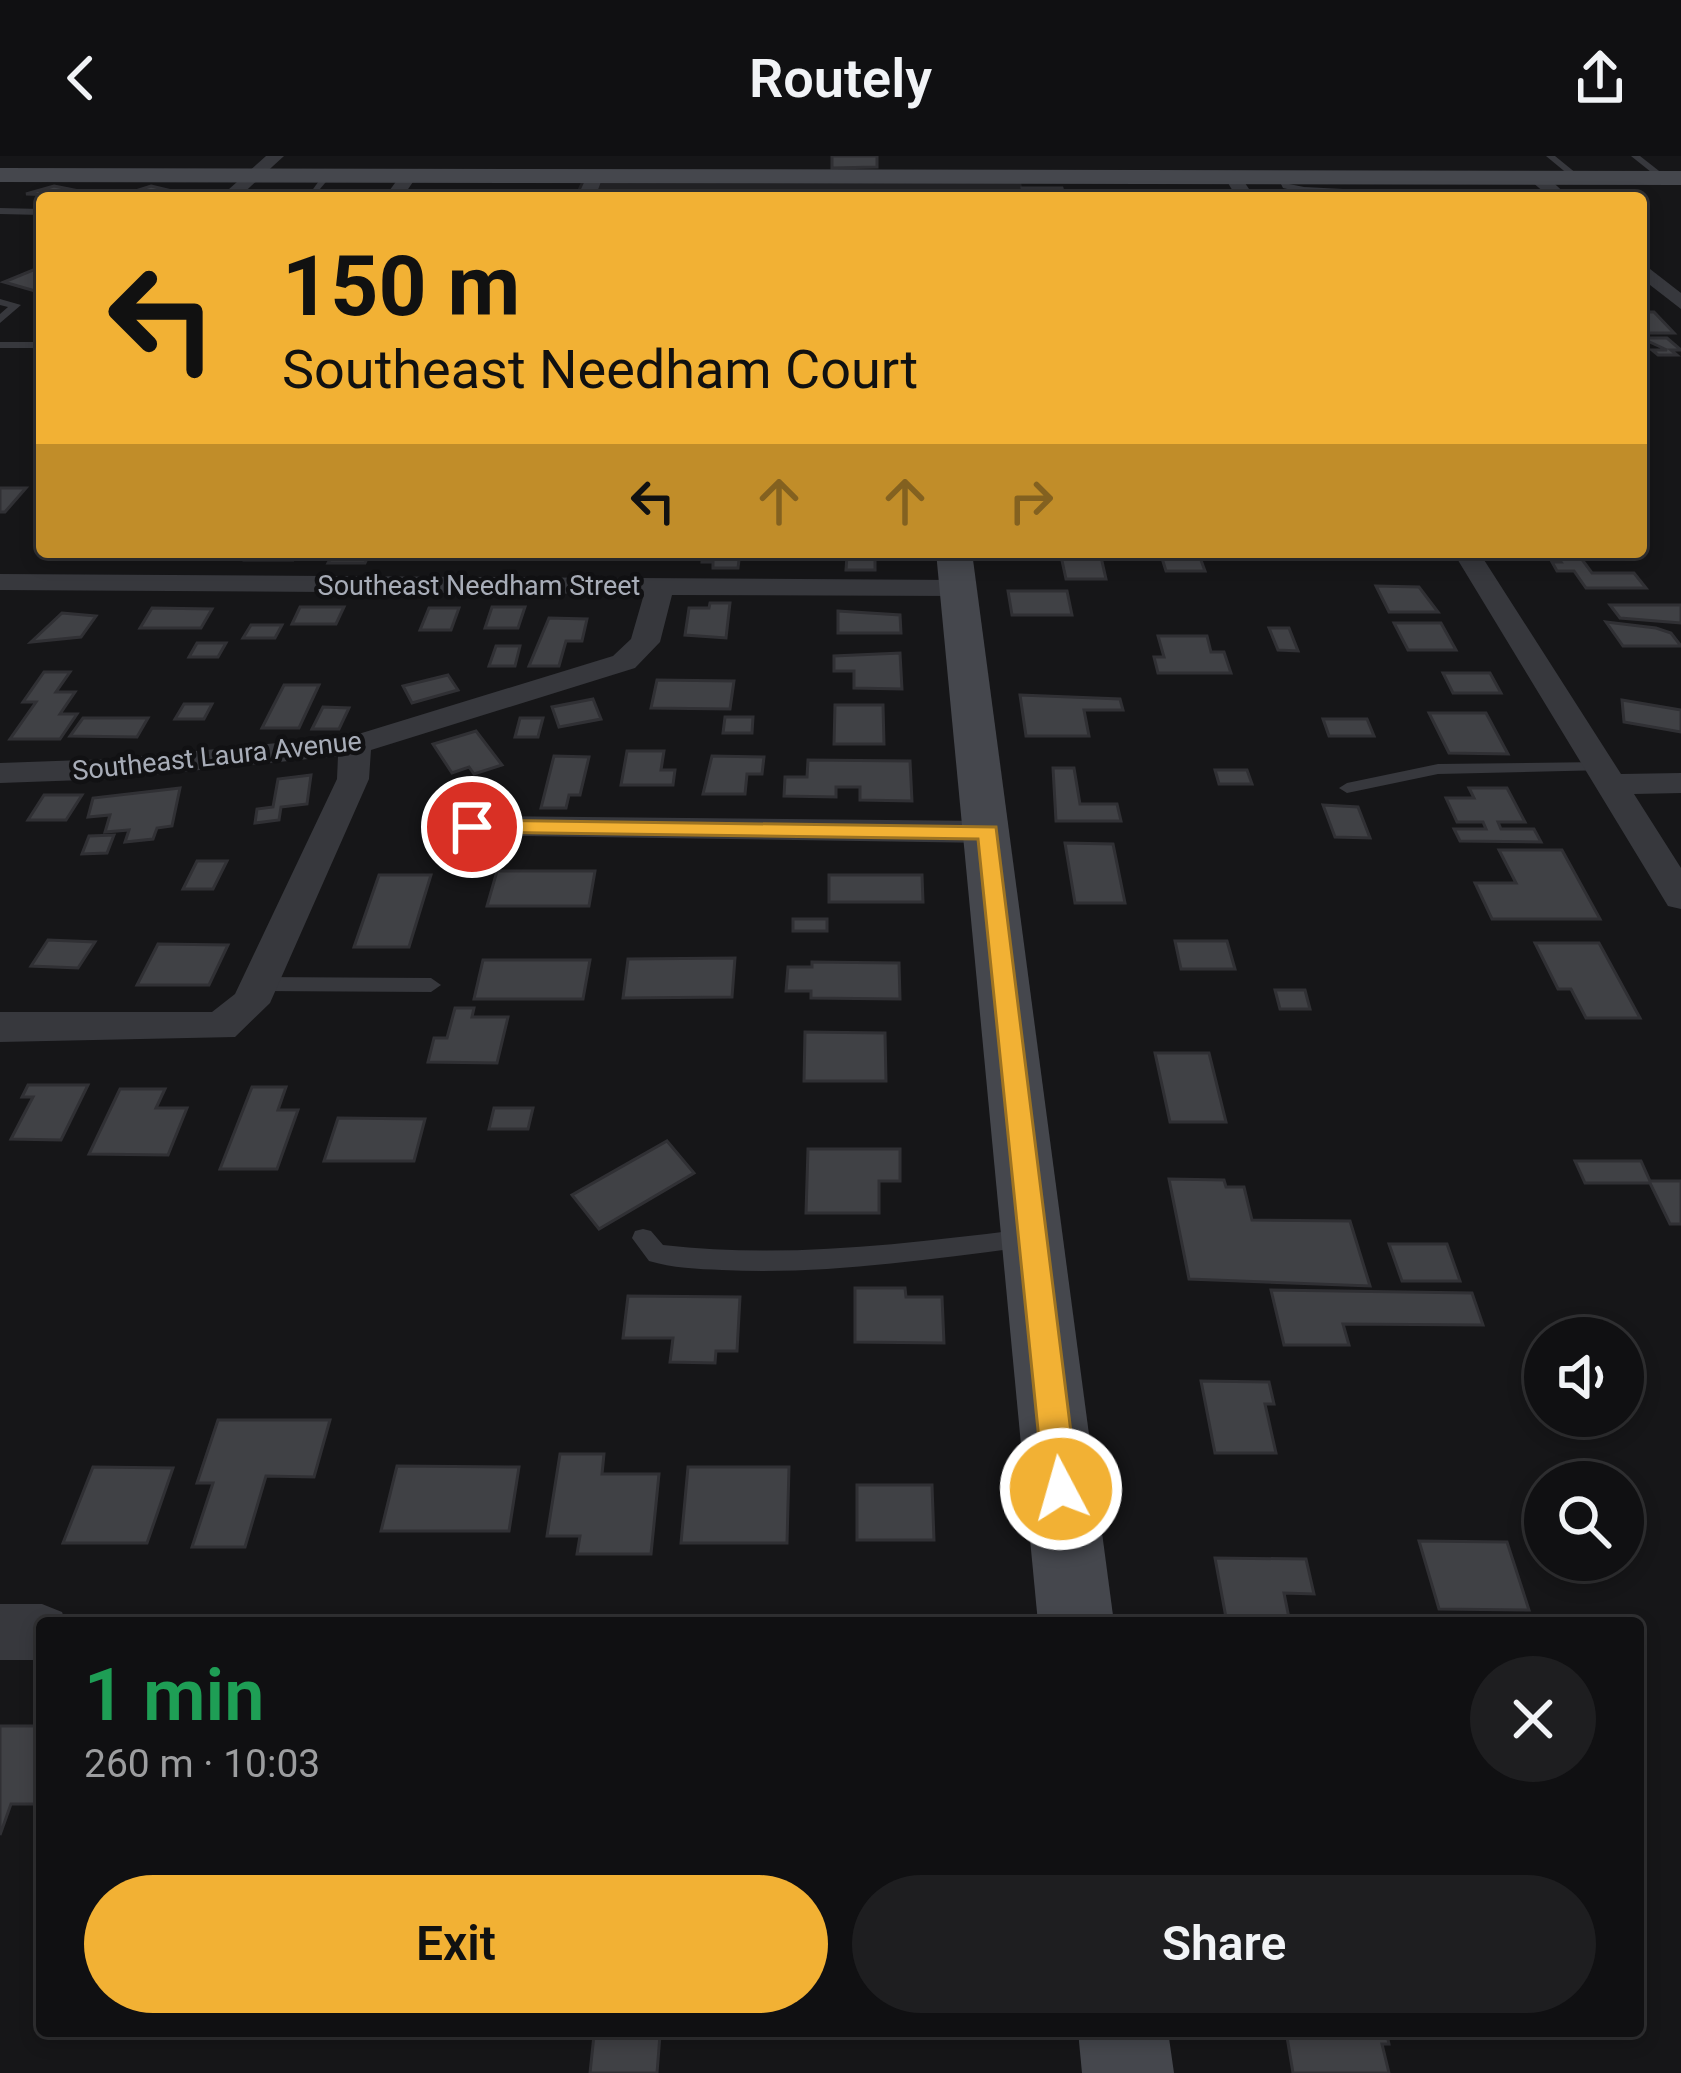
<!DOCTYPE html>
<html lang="en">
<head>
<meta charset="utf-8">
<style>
	:root { --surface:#101012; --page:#1e1e20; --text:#f1f3f6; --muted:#9c9d9f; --line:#303032; --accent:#f2b134 }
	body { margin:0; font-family:Roboto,sans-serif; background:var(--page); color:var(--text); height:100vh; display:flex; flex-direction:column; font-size:45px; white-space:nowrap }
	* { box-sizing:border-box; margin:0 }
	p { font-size:39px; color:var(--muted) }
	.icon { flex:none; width:66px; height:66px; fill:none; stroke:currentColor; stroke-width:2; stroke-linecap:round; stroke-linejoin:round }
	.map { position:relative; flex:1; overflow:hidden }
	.side { position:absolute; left:36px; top:1461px; width:1608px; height:420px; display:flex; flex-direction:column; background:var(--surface); border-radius:12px; box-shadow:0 6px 18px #0003,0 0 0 3px var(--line) }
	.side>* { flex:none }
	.top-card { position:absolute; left:36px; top:36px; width:1611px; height:366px; border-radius:12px; box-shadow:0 6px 18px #0003,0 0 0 3px var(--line); background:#f2b134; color:#111; overflow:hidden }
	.fabs { position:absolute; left:1524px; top:1161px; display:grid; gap:24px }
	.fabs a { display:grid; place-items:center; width:120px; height:120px; border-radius:50%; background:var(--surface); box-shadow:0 6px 18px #0003,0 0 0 3px var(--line); font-size:60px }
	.pin { position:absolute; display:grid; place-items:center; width:102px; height:102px; color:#fff; margin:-51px; border:6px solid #fff; border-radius:50%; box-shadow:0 3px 12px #0007 }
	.me { position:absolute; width:132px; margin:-66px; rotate:354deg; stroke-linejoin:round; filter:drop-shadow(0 0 9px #0008) }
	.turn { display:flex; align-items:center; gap:42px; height:252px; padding:0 48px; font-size:54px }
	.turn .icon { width:156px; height:156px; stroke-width:2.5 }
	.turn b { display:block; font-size:84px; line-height:102px }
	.lanes { display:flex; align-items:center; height:114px; padding:0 48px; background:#0003; justify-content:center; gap:60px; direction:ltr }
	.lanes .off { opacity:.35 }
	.round { display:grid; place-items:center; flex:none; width:126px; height:126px; border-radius:63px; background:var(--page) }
	.headline { display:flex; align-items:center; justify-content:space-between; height:204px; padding:0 48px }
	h1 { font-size:72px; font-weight:600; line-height:90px; color:#1e9e55 }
	.cta { display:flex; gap:24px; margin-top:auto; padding:24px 48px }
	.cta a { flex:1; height:138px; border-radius:72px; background:var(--accent); color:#111; font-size:48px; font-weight:600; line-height:138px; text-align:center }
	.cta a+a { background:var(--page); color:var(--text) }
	header { display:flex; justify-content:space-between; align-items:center; height:156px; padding:0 48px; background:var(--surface); font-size:54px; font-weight:600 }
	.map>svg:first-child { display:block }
	.built { fill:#222225 }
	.building { fill:#404145; stroke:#303034; stroke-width:3 }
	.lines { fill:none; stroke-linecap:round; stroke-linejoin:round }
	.service { fill:#37383d; fill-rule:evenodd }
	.minor { fill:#37383d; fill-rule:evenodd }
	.secondary { fill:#45474d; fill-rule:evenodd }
	.route { fill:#f2b134; stroke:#9d7322; stroke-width:3 }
	.labels { text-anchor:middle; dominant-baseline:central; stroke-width:9; stroke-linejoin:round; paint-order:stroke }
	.far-street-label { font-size:27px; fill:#a8adb8; stroke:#111113 }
</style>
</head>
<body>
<header><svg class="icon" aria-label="back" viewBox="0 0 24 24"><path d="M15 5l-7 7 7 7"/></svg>Routely<svg class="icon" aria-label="share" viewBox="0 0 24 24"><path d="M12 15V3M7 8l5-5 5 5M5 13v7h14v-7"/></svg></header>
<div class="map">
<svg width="1681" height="1917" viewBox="0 0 1681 1917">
	<rect width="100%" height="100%" fill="#161618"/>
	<!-- built -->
	<polygon class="built" points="581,26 1021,26 1024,42 574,42"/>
	<!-- building -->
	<g class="building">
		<polygon points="832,0 877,0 877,11 832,12"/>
		<polygon points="54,30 79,35 103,41 26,38"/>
		<polygon points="151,30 176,36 198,42 123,39"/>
		<polygon points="1022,32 1062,32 1065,42 1024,42"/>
		<polygon points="33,114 42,116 42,137 4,126"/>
		<polygon points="1641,156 1654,156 1674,177 1641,177"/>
		<polygon points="1641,182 1667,182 1681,194 1671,194 1677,199 1658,199 1652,194 1667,194"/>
		<polygon points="0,332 26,332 5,356 0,356"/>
		<polygon points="250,396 297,396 293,404 245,404"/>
		<polygon points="334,396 370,396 365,407 328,407"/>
		<polygon points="703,396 740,396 738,412 713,412 713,406 702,406"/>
		<polygon points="1011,396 1101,401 1106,423 1066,423 1061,400"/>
		<polygon points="1160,396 1198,396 1205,415 1166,415"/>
		<polygon points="1555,398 1578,398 1592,417 1634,417 1646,432 1586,432 1574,415 1557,415 1552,406 1561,406"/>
		<polygon points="847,399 875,399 875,414 846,414"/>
		<polygon points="1376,430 1419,431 1438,456 1389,456"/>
		<polygon points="1008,435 1067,435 1072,459 1012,459"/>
		<polygon points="710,447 730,447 726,482 685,479 689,452 709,452"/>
		<polygon points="1610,449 1681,449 1681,467 1620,462"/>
		<polygon points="300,451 344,451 336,468 292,468"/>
		<polygon points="492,451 525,451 518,472 485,472"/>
		<polygon points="152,452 212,453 201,472 140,472"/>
		<polygon points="429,452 459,452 451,474 420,474"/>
		<polygon points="838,455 900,459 901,477 838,477"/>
		<polygon points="62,457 96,460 81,481 31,486"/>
		<polygon points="549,462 587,463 582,485 566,485 559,510 529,510"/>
		<polygon points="1606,466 1656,472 1671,477 1681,490 1623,490"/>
		<polygon points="1394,467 1441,467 1456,494 1408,494"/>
		<polygon points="251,469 282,469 275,482 243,482"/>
		<polygon points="1269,472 1289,472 1298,495 1278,494"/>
		<polygon points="1158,480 1207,480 1211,496 1224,496 1231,517 1158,517 1154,501 1164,501"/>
		<polygon points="197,487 226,487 218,501 189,501"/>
		<polygon points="496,490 520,490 515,510 489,510"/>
		<polygon points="900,497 902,533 854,532 854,515 834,515 834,500"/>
		<polygon points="44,516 70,516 56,536 75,536 60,558 77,558 60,583 10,583 36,546 23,546"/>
		<polygon points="1443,517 1490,517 1501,537 1453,537"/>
		<polygon points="448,519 458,534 412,547 403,530"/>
		<polygon points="657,524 734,525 730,553 651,552"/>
		<polygon points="284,529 319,529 299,572 262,572"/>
		<polygon points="1020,539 1120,543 1123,554 1084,554 1089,580 1026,580"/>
		<polygon points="593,543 601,563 559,571 552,551"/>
		<polygon points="1622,544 1681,554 1681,576 1624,566"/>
		<polygon points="184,548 212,548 204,563 175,563"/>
		<polygon points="835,549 883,549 884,588 834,588"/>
		<polygon points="323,551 349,552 339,573 312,573"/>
		<polygon points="1429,557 1486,557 1508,598 1449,597"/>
		<polygon points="725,561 753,561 752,577 723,577"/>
		<polygon points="83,562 148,562 137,581 70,580"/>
		<polygon points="520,562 543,562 538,581 515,581"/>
		<polygon points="1323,563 1367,563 1374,580 1329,580"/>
		<polygon points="476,575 502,609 474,618 469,611 452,617 433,588"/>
		<polygon points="627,595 664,595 661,614 675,614 673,629 621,629"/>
		<polygon points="554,600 589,601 580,639 569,639 566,652 541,652"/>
		<polygon points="712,600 764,601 762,618 747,618 745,638 703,638"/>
		<polygon points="808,604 910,605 912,645 860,644 860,631 836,631 836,641 784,640 785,621 807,621"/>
		<polygon points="1053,612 1074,612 1080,648 1117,648 1121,665 1056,665"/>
		<polygon points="1215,614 1247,614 1252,628 1219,628"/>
		<polygon points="311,619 307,648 281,651 279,664 255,667 257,653 273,651 278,623"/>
		<polygon points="180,632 172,670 157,672 153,683 125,686 129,674 105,676 110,659 88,661 93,642"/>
		<polygon points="1469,632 1507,632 1525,666 1498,666 1501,673 1534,673 1541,686 1460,685 1454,673 1486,673 1483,666 1457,666 1446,642 1474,642"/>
		<polygon points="44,639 82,639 66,664 28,664"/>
		<polygon points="1323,649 1358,651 1370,682 1335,681"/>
		<polygon points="114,679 107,697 82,698 89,680"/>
		<polygon points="1065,687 1113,688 1125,747 1075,747"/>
		<polygon points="1499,694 1562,694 1600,763 1492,763 1475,727 1516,727"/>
		<polygon points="197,705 227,705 213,733 183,733"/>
		<polygon points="497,715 595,715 589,750 487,750"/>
		<polygon points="379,719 431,719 409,791 354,791"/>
		<polygon points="829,719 922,719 923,746 829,746"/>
		<rect x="793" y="763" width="34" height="12"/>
		<polygon points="48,784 95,786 78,812 31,810"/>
		<polygon points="1175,785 1227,785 1235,813 1181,813"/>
		<polygon points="1535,787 1599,787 1640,862 1586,862 1571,833 1558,833"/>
		<polygon points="158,788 228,789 209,829 137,829"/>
		<polygon points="735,802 732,841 623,842 628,803"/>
		<polygon points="483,804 590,804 583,843 474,843"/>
		<polygon points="812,806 899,807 900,843 811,842 811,835 786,835 788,811 812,811"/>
		<polygon points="1275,834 1305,834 1310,853 1280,853"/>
		<polygon points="455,852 474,852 472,861 508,861 497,907 428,906 434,882 447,882"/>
		<polygon points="805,876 885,877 886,925 804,925"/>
		<polygon points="1155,897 1209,897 1226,966 1170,966"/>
		<polygon points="28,929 88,929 61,984 11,983 33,941 22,941"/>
		<polygon points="252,931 286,931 278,954 298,954 277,1013 220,1013"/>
		<polygon points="120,933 165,933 156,952 187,952 168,999 89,998"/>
		<polygon points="494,952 533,952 528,973 489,973"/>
		<polygon points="338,962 425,963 414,1005 324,1005"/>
		<polygon points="667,985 694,1017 599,1073 572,1039"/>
		<polygon points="808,993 900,993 900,1025 879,1025 879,1057 806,1057"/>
		<polygon points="1575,1005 1641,1005 1650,1025 1681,1025 1681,1068 1670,1068 1650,1027 1585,1027"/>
		<polygon points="1169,1023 1224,1024 1226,1031 1244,1031 1252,1064 1350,1065 1370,1130 1189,1123"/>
		<polygon points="1389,1088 1447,1088 1460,1125 1402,1125"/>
		<polygon points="855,1132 905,1132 906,1141 942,1141 944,1187 855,1186"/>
		<polygon points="1271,1134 1472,1137 1483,1169 1343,1168 1349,1189 1284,1189"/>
		<polygon points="628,1140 740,1141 737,1195 716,1195 715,1207 670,1206 673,1182 623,1182"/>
		<polygon points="1201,1225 1269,1226 1274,1248 1265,1248 1276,1297 1215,1297"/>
		<polygon points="218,1264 330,1264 314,1321 266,1320 245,1391 192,1391 213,1327 197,1327"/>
		<polygon points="560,1298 604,1298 602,1318 659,1318 651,1398 577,1398 580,1380 547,1380"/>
		<polygon points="397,1310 519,1311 509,1375 381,1375"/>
		<polygon points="93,1311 173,1312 147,1387 63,1387"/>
		<polygon points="688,1311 789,1311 787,1387 681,1387"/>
		<polygon points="857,1329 932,1329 934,1384 857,1384"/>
		<polygon points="1419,1385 1507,1386 1529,1454 1439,1453"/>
		<polygon points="1215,1402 1306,1403 1314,1438 1284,1437 1290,1467 1227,1467"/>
		<polygon points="0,1570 42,1570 42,1648 11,1648 0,1679"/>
		<polygon points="1286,1875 1386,1875 1389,1888 1382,1888 1389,1917 1293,1917"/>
		<polygon points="594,1879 660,1879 657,1917 590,1917"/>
	</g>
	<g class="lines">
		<!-- service -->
		<g class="service">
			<polygon points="1546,0 1555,0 1582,22 1575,24"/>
			<polygon points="1631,0 1640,0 1668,22 1661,24"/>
			<polygon points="324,18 331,20 314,40 308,40"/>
			<polygon points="1277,20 1283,20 1289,28 1304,31 1441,38 1437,41 1304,37 1283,32"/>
			<polygon points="586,33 760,34 764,37 589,38"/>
			<polygon points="0,52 42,53 42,59 0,58"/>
			<polygon points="0,143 21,149 0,167 0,158 8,151 0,149"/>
			<rect x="0" y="186" width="42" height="6"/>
			<polygon points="1601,606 1609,611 1607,614 1438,618 1347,637 1339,632 1347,627 1438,608"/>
			<polygon points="258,821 431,822 441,829 431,836 258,835 248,828"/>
			<path d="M643 1073 651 1075 663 1089C785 1103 905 1088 1026 1073L1034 1075 1037 1082 1034 1089 1026 1091C925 1104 824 1119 722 1114 698 1113 672 1112 649 1105L632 1082 635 1075Z"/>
		</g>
		<!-- minor -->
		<g class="minor">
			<polygon points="266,0 284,0 238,42 219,42"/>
			<polygon points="595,15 603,20 595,42 577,42 587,20"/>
			<polygon points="403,16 417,20 402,42 384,42"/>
			<polygon points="1233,17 1239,18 1255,42 1237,42 1225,22"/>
			<polygon points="1532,18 1544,18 1570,42 1551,42 1532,26"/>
			<polygon points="1641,106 1681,137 1681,153 1641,122"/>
			<polygon points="1453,396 1479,396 1621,618 1681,617 1681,637 1634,638 1681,712 1681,753 1668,750"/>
			<polygon points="0,418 958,424 972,432 958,440 672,439 660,486 635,512 371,594 369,623 270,847 235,881 0,886 0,856 212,856 235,838 337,623 338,600 111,623 0,627 0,607 111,603 352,580 613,500 631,483 644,438 0,434"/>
			<polygon points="472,660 988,665 1005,676 988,687 460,679 455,671 460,663"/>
			<polygon points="0,1448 42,1448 62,1456 66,1467 42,1467 42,1504 0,1504"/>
		</g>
		<!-- secondary -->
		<g class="secondary">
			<polygon points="0,12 1681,15 1681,29 0,26"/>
			<polygon points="936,396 972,396 1114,1467 1038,1467"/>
			<polygon points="1078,1875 1168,1875 1174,1917 1082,1917"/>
		</g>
	</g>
	<!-- route -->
	<polygon class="route" points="472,664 996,671 1078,1333 1073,1344 1061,1349 1049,1344 1044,1333 978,683 464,676 461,671"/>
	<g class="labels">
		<!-- far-street labels -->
		<g class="far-street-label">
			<text x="479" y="430">Southeast Needham Street</text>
			<text transform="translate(217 600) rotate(-6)">Southeast Laura Avenue</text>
		</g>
	</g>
</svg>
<div class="fabs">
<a><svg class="icon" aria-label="sound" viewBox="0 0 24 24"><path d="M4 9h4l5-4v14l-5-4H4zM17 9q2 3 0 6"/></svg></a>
<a><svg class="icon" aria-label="search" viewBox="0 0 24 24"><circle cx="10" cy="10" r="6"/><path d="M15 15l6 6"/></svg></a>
</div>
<div class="pin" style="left:472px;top:671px;background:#d93025"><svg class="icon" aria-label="arrive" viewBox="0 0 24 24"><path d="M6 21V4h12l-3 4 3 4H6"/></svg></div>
<svg class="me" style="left:1061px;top:1333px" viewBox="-20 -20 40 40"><circle r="17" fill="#f2b134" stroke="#fff" stroke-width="3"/><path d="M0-11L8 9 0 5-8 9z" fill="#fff"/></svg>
<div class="top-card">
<div class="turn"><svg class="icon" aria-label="left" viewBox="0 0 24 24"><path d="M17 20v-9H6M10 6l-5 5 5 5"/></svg><div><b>150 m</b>Southeast Needham Court</div></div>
<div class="lanes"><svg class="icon" aria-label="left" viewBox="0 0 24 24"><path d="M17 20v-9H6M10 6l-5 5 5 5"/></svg><svg class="icon off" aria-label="ahead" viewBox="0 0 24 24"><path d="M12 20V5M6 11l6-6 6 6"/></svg><svg class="icon off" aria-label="ahead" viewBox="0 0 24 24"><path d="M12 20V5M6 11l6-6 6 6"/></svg><svg class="icon off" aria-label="right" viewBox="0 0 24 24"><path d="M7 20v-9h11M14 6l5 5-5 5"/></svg></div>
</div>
<section class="side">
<div class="headline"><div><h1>1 min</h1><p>260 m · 10:03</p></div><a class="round"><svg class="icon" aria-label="close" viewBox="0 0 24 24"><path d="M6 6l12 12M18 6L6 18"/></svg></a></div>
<div class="cta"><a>Exit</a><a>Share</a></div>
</section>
</div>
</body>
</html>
